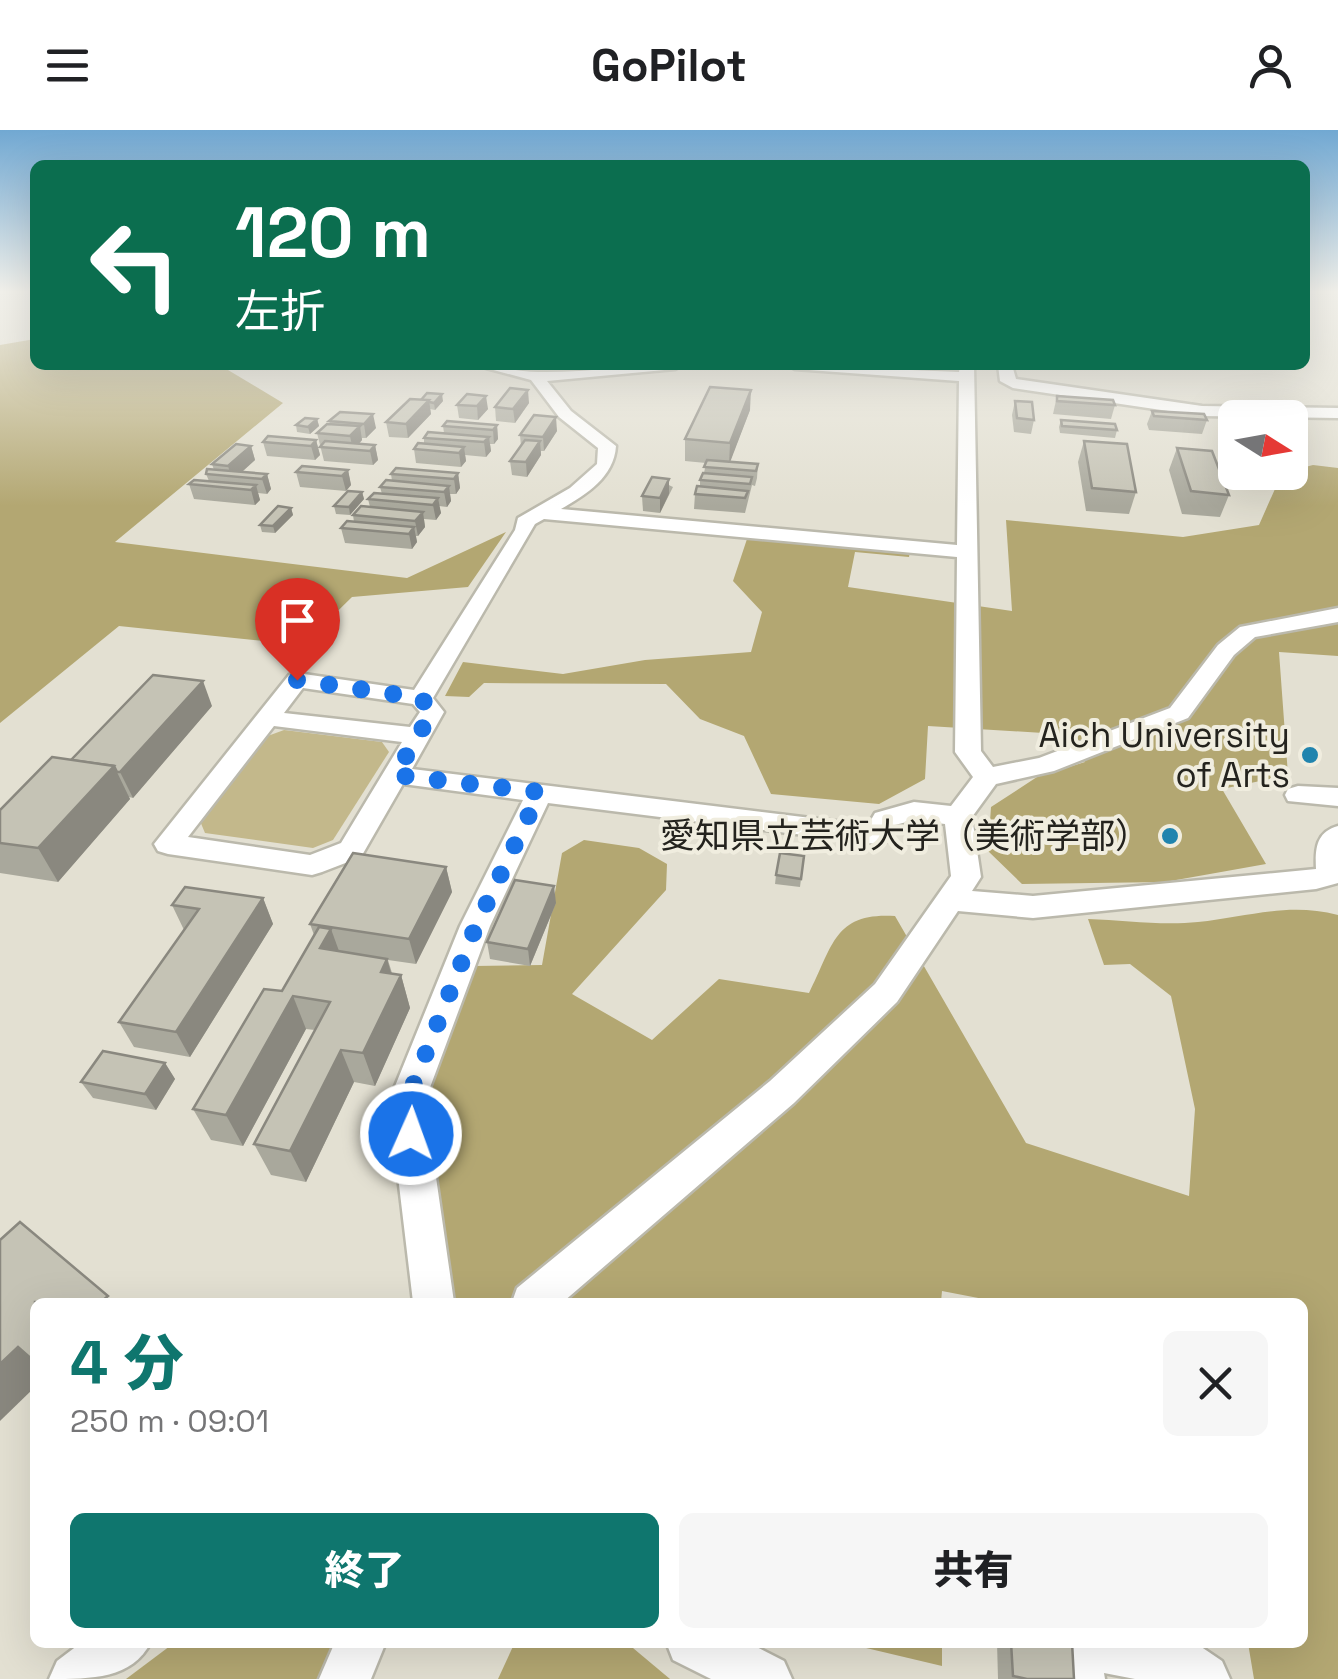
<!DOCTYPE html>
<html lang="ja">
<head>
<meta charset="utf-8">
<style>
	:root { --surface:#fff; --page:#f6f6f6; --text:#202124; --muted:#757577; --accent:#0f766e }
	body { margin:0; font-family:"Space Grotesk","Noto Sans JP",sans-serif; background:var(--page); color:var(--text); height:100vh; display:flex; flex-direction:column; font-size:38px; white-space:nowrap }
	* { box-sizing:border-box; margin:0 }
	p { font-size:32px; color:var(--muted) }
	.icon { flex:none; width:55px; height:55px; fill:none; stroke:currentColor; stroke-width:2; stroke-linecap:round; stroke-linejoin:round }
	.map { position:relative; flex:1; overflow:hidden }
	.side { position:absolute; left:30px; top:1168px; width:1278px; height:350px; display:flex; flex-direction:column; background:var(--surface); border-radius:15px; box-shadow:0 10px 40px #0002 }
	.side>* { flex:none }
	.guide { position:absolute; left:30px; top:30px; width:1280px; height:210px; border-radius:15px; box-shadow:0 10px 40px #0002; background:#0b6e4f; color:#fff; overflow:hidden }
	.needle { width:65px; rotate:101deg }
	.buttons { position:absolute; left:1218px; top:270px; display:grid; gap:20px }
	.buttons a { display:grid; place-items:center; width:90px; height:90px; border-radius:15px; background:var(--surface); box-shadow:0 10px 40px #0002; font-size:50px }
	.pin { position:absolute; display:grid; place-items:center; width:85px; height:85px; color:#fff; margin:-102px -42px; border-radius:50% 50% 50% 0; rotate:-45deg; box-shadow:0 0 10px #0007 }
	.pin .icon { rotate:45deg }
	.me { position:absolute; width:110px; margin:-55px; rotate:2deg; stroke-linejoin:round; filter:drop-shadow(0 0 8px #0008) }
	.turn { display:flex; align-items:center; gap:35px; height:210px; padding:0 40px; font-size:45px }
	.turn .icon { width:130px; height:130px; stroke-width:2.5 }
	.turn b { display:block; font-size:70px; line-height:85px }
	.round { display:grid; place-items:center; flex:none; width:105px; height:105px; border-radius:15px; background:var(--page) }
	.overview { display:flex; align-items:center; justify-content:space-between; height:170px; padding:0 40px }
	h1 { font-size:60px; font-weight:800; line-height:75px; color:var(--accent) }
	.cta { display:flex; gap:20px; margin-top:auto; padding:20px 40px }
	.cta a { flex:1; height:115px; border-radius:15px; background:var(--accent); color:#fff; font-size:40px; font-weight:800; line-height:115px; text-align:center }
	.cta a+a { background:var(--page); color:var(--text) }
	header { display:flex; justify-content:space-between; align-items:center; height:130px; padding:0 40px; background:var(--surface); font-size:45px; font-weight:800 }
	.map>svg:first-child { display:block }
	.green { fill:#c3b88b }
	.forest { fill:#b3a772 }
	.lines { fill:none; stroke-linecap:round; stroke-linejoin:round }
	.minor-casing { stroke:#bbb9ac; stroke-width:5 }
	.minor { fill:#fff; fill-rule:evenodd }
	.wall { fill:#a9a89c }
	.shaded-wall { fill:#8a887f }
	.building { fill:#c5c3b5; stroke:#8a887f; stroke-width:2.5 }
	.route { stroke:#1a73e8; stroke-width:18; stroke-dasharray:0 32.4 }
	.poi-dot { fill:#2084ae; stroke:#f0eddf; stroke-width:4 }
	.labels { text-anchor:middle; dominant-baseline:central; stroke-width:8; stroke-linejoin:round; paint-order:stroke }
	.poi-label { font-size:35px; fill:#24231e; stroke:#f0eddf; text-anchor:end }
</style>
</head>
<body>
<header><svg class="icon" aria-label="menu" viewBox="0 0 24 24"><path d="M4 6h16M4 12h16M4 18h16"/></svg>GoPilot<svg class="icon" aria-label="person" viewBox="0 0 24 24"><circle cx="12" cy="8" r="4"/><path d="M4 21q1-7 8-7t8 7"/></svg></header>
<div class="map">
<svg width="1338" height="1549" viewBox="0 0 1338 1549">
	<rect width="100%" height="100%" fill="#e3e0d2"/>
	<!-- green -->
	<polygon class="green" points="284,600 382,612 389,622 333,710 313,718 205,703 200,691 265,607"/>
	<!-- forest -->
	<g class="forest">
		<polygon points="35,209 35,235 223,237 283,273 115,412 407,448 506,402 468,457 352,467 303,515 119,496 0,593 0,215"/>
		<polygon points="1313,335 1338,338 1338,526 1279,522 1288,645 1222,659 1266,734 1165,752 1022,754 988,721 991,677 1037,647 1085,632 1059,604 928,596 925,649 879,674 771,664 744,606 700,589 666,554 484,553 469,567 445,566 463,532 563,544 645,530 751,522 762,482 733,451 748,406 910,421 909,427 855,422 848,457 1012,481 1006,390 1183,407 1259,395 1282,343"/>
		<path d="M584 710 639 718 667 734 666 760 572 864 652 910 719 849 809 863C833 816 834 782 895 786L1026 1013 1189 1066 1195 979 1171 866 1130 834 1104 835 1088 789C1124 790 1162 796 1198 792 1247 787 1288 772 1338 785V1549H1254L1248 1513 1302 1512V1172H999L942 1161 941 1172H439L417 967 474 836 542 835 562 723Z"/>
		<polygon points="515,1512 627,1513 670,1549 498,1549"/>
		<polygon points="174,1513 344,1513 328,1549 126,1549"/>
		<polygon points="845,1513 942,1513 942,1536"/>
	</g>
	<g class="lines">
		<defs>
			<g id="minor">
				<path d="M475 235C496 235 517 242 538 242 583 243 635 235 682 235L675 239 547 251 571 281 616 316C614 347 587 364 561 379L957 415 959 251 795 239 788 235 959 242 960 235H974L981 621 993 637 1039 628 1170 578 1218 515 1240 497 1338 478V492L1255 507 1234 525 1188 588 1054 641 996 654 972 687 981 747 972 761 1033 766 1316 739C1315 719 1316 702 1338 696V753L1316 759 1033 788 958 781 897 872 794 973 563 1172H512L517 1158 770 951 875 854 951 746 945 694 914 690 895 695 886 712 876 714 548 673 490 796 425 971 454 1172H413L389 971 460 796 523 670 403 654 361 727 322 742 312 745 168 724 158 721 154 714 289 545 297 543 414 560 515 400 518 388 570 358 597 334 598 318 559 287 531 250ZM544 389 957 427 955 622 973 647 951 676 914 672 875 683 868 695 412 639 444 582 433 568 535 394ZM303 558 413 574 420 582 410 597 284 583ZM274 596 402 612 341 713 310 725 188 707Z"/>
				<polygon points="998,235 1012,235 1016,249 1202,276 1338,278 1338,288 1202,286 1013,258 1000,251"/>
				<polygon points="1298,656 1338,658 1338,676 1288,671 1285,665 1288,659"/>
				<path d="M82 1512H151C132 1549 92 1549 49 1549L57 1531Z"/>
				<polygon points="335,1512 386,1512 371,1549 319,1549"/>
				<polygon points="666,1512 747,1512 784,1531 792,1549 711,1549 673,1530"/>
				<polygon points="1052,1512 1194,1512 1222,1531 1230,1549 1135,1549 1104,1543 1105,1549 1053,1549"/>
			</g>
		</defs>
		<!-- minor casing -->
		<use href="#minor" class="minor-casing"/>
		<!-- minor -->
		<use href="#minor" class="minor"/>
	</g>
	<!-- wall -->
	<g class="wall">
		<polygon points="467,264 488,279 478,290 459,288 457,275"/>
		<polygon points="1057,266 1115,275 1111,289 1053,284"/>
		<polygon points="410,269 443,271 435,280 430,279 431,284 408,308 389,307 386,292"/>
		<polygon points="1015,271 1034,290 1031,304 1014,302 1012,285"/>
		<polygon points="529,273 515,293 496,291 495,277"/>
		<polygon points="750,280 730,331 758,334 757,348 755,356 752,355 745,383 694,379 695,364 700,357 700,350 704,343 706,333 685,331 685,309"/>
		<polygon points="1152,281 1207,290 1202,304 1149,300 1147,294"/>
		<polygon points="340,282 376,298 366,308 362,308 362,310 359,314 375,315 378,330 373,335 324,331 317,303 330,294 329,291"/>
		<polygon points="317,289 319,296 310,304 297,302 296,295"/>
		<polygon points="1061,290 1117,300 1115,308 1060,303 1059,297"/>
		<polygon points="497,295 498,309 494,314 490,314 491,321 486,327 465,325 466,331 461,337 416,333 414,319 424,314 424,308 444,303 443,296"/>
		<polygon points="557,301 544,321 541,321 541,325 527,347 512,345 510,331 521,316 520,305"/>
		<polygon points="316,310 320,325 315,330 267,326 263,312"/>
		<polygon points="1084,311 1136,362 1129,384 1086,381 1078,332"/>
		<polygon points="251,316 255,330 242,342 267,344 271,359 267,364 258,363 260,370 255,375 194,369 189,354 209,351 206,344 214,340 212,334"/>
		<polygon points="1177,318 1229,365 1220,387 1182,384 1169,340"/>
		<polygon points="348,340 351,355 346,361 300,357 296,342"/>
		<polygon points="458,343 460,358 456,364 450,364 451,371 447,377 439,376 441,383 436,390 424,389 425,397 418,406 416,406 417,412 412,419 345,413 341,398 354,392 353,385 370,377 368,369 382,364 380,357 392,351 391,344"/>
		<polygon points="652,347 673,357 660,383 643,381 642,366"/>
		<polygon points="362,362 364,369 350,385 336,384 334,376"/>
		<polygon points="291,378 293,385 275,403 262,402 260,395"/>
		<polygon points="212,576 133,668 129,667 130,669 58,752 0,743 0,680 71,630"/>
		<polygon points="804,726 800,757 775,754 776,745"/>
		<polygon points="446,737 452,762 416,834 388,830 392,843 401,845 410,878 375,956 354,952 306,1052 271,1045 254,1014 315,900 306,899 243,1016 211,1010 193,979 282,861 314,805 310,794"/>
		<polygon points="263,768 273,794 190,927 134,917 119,892 184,800 172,775"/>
		<polygon points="556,773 530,836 490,829 487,812"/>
		<polygon points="165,933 175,949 156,980 93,968 81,952"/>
		<polygon points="997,1512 1072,1512 1074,1549 998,1549"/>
	</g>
	<!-- shaded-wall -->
	<g class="shaded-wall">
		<polygon points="528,260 529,273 515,293 513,279"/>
		<polygon points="751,260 750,280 729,335 730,313"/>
		<polygon points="442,264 443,271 435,280 434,273"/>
		<polygon points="486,266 488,279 478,290 477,276"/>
		<polygon points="429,270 431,284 408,308 406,294"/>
		<polygon points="373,284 376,298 366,308 364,294"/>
		<polygon points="556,287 557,301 544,321 543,307"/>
		<polygon points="317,289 319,296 310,304 308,297"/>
		<polygon points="497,295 498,309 494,314 493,300"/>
		<polygon points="360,296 362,310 353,320 350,306"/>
		<polygon points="489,307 491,321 486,327 484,312"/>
		<polygon points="316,310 320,325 315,330 311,316"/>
		<polygon points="540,311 541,325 527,347 526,332"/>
		<polygon points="375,315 378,330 373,335 370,321"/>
		<polygon points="251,316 255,330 236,347 231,346 228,336"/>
		<polygon points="464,317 466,331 461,337 459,323"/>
		<polygon points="348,340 351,355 346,361 342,346"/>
		<polygon points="458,343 460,358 456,364 454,349"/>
		<polygon points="267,344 271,359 267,364 262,349"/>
		<polygon points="669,349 669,364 660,383 660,368"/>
		<polygon points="256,355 260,370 255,375 251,360"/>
		<polygon points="449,356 451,371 447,377 444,362"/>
		<polygon points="362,362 364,369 350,385 349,377"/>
		<polygon points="438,368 441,383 436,390 433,375"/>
		<polygon points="291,378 293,385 275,403 273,396"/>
		<polygon points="423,382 425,397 418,406 415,391"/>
		<polygon points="414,397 417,412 412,419 409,404"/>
		<polygon points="203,551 212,576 133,668 120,642"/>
		<polygon points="114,636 130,669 58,752 38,718"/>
		<polygon points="446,737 452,762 416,834 409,809"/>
		<polygon points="554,756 556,773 530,836 528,819"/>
		<polygon points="263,768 273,794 190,927 176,902"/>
		<polygon points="331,799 343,832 320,818"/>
		<polygon points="387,829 395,856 401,845 410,878 375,956 363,923 381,842"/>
		<polygon points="293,866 306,899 243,1016 226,985"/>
		<polygon points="341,920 354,952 306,1052 290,1021"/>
		<polygon points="165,933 175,949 156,980 145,964"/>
		<polygon points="18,1217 35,1232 35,1257 0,1291 0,1234"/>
	</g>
	<!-- building -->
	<g class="building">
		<polygon points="710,257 751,260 730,313 685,309"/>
		<polygon points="510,258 528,260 513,279 495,277"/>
		<polygon points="427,263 442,264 434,273 421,270"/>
		<polygon points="467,264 486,266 477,276 457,275"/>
		<polygon points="1057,266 1113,270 1115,275 1057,271"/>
		<polygon points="410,269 429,270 406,294 386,292"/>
		<polygon points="1015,271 1032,272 1034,290 1017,288"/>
		<polygon points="1152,281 1204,284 1207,290 1154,286"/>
		<polygon points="340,282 373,284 364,294 329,291"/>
		<polygon points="534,285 556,287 543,307 520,305"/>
		<polygon points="305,288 317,289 308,297 296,295"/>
		<polygon points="1061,290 1115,294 1117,300 1062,296"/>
		<polygon points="447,291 497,295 493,300 443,296"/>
		<polygon points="327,294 360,296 350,306 317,303"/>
		<polygon points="428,302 489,307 484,312 424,308"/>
		<polygon points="268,306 316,310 311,316 263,312"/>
		<polygon points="525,310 540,311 526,332 510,331"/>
		<polygon points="325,311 375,315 370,321 320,317"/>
		<polygon points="1084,311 1127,314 1136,362 1092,358"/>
		<polygon points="418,313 464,317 459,323 414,319"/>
		<polygon points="236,314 251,316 228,336 212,334"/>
		<polygon points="1177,318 1212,321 1229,365 1191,361"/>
		<polygon points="707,330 758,334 756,341 704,337"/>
		<polygon points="302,336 348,340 342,346 296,342"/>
		<polygon points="396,338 458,343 454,349 391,344"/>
		<polygon points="207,339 267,344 262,349 206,344"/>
		<polygon points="703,343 752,347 750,354 700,350"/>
		<polygon points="652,347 669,349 660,368 642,366"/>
		<polygon points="194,350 256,355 251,360 189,354"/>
		<polygon points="386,350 449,356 444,362 380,357"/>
		<polygon points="697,356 748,361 745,368 695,364"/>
		<polygon points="348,361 362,362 349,377 334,376"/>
		<polygon points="374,363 438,368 433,375 368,369"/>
		<polygon points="278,376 291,378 273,396 260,395"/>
		<polygon points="361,376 423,382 415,391 353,385"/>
		<polygon points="347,391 414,397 409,404 341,398"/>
		<polygon points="153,545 203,551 120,642 117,642 114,636 71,630"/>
		<polygon points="52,627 114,636 38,718 0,713 0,680"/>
		<polygon points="353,723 446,737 409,809 310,794"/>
		<polygon points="780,723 804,726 801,749 776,745"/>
		<polygon points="515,750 554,756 528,819 487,812"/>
		<polygon points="185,757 263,768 176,902 119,892 199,779 172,775"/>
		<polygon points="319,797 331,799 320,818 387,829 381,842 401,845 363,923 341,920 290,1021 254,1014 330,872 293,866 226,985 193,979 264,859 282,861"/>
		<polygon points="103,921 165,933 145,964 81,952"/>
		<polygon points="20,1092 108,1166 101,1172 35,1172 35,1232 18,1217 0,1234 0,1110"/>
		<polygon points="1011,1512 1072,1512 1074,1549 1027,1549 1013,1546"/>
	</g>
	<!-- sky -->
	<linearGradient id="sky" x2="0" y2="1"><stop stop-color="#71a8d2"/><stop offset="0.43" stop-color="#f2f1eb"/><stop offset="1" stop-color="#f2f1eb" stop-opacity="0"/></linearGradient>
	<rect width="1338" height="376" fill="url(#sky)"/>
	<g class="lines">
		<!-- route -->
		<polyline class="route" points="297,550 421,568 432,582 395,645 540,662 476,796 407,971 411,1004"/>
	</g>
	<!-- markers -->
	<g class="poi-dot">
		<circle cx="1310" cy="625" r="10"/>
		<circle cx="1170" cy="706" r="10"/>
	</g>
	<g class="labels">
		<!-- poi labels -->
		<g class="poi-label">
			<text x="1290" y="605">Aich University<tspan x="1290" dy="40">of Arts</tspan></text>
			<text x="1150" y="706">愛知県立芸術大学（美術学部）</text>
		</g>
	</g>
</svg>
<div class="buttons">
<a><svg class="needle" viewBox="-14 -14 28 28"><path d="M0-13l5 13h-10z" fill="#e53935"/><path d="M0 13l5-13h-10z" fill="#757577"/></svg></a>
</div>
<div class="pin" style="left:297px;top:550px;background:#d93025"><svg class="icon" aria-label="arrive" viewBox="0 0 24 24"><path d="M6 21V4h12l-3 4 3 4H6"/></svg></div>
<svg class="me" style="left:411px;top:1004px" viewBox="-20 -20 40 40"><circle r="17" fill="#1a73e8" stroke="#fff" stroke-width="3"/><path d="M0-11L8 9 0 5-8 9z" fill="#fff"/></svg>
<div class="guide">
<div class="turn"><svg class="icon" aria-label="left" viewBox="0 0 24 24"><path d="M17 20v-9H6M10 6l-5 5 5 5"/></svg><div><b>120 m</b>左折</div></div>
</div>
<section class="side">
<div class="overview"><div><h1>4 分</h1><p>250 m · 09:01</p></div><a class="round"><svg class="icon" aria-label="close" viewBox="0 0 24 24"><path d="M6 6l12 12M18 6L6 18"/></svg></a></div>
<div class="cta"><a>終了</a><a>共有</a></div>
</section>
</div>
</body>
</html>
